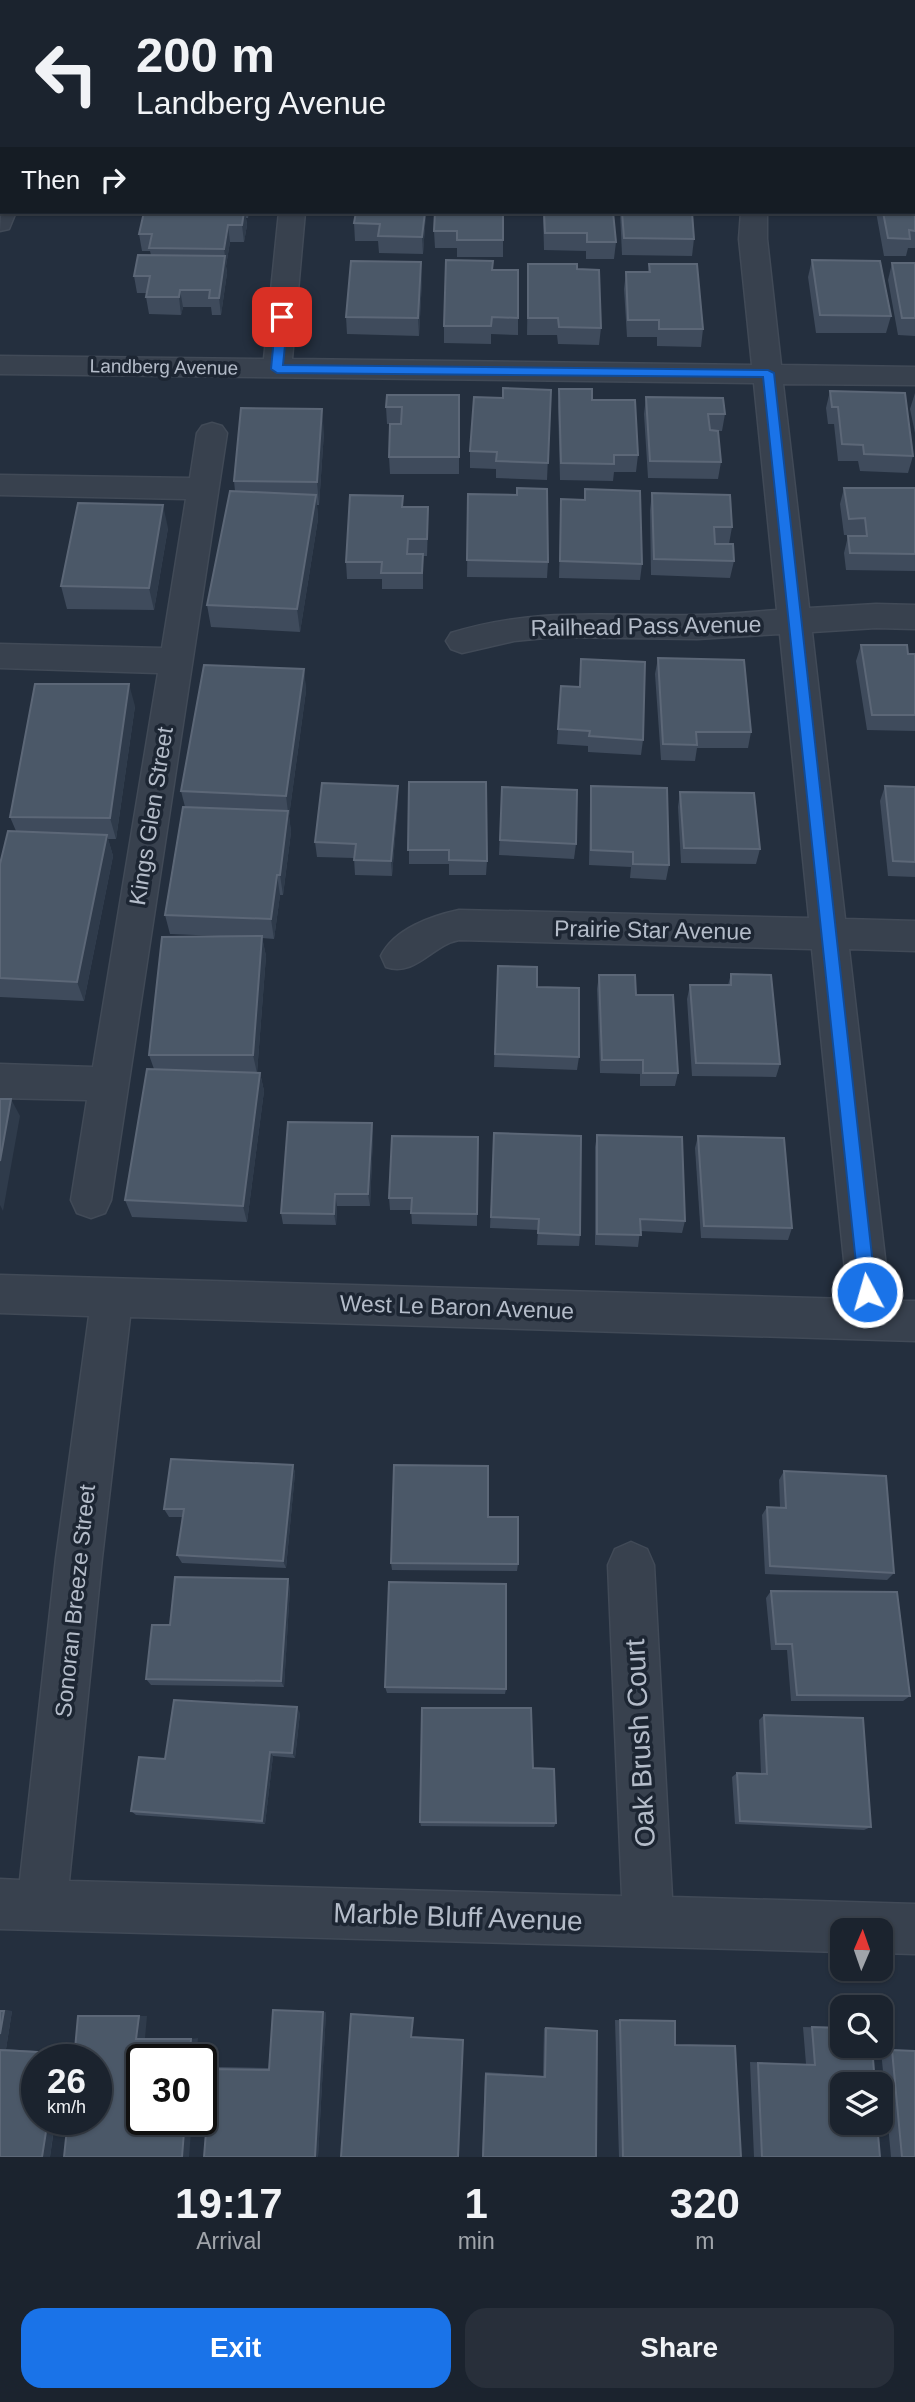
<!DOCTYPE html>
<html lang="en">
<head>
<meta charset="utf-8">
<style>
	:root { --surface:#1b232e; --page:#282f3a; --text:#f1f3f6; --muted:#a0a4aa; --line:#39404a; --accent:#1a73e8 }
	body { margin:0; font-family:Helvetica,sans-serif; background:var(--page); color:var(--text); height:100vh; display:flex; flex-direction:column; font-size:26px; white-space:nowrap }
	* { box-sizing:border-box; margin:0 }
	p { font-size:23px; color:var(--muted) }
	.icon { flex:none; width:38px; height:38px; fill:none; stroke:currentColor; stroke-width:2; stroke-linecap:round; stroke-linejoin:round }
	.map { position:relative; height:2157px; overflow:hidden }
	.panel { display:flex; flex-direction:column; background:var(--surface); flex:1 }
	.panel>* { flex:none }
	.guide { position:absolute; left:0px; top:0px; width:915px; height:214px; box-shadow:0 2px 5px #0004,0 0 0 2px var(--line); background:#1b232e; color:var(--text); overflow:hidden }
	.needle { width:46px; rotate:2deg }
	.controls { position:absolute; left:830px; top:1918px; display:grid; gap:14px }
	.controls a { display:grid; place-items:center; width:63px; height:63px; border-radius:14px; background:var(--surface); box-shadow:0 2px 5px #0004,0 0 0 2px var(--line); font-size:35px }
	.speed { position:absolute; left:21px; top:2044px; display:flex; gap:14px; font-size:35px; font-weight:700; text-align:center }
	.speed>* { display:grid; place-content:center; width:91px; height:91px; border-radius:50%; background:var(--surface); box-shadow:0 2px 5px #0004,0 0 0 2px var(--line); line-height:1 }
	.speed small { font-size:18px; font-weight:400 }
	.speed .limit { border:4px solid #111; border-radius:10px; background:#fff; color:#111 }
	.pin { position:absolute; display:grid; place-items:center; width:60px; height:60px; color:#fff; margin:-30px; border-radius:14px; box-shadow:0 4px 10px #0006 }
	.me { position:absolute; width:77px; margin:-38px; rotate:354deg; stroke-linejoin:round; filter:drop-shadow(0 0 5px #0008) }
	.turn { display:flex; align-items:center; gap:24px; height:147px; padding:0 21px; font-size:32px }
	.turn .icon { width:91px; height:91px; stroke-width:2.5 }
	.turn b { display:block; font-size:49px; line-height:60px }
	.then { display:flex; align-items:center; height:66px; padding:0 21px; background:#0003; gap:14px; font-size:26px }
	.eta { display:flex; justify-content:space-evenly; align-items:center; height:119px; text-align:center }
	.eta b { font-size:42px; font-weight:700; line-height:49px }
	.primary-button { display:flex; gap:14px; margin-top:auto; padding:14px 21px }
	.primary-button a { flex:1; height:80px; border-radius:21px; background:var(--accent); color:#fff; font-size:28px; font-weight:700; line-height:80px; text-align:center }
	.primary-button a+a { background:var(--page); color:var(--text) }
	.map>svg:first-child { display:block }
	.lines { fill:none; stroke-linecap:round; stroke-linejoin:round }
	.minor-casing { stroke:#414a57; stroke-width:3 }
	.minor { fill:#38414e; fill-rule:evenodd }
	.wall { fill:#3f4b5c }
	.shaded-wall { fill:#2f3b4b }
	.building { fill:#4b5868; stroke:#5c6777; stroke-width:2 }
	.route { fill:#1a73e8; stroke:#114b97; stroke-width:2 }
	.labels { text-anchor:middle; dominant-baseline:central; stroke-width:7; stroke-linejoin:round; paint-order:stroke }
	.far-street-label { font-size:19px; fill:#b4bcc9; stroke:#1d2633 }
	.street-label { font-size:23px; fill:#b4bcc9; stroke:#1d2633 }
	.near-street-label { font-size:28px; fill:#b4bcc9; stroke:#1d2633 }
</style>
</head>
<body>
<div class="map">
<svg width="915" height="2157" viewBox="0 0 915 2157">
	<rect width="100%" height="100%" fill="#242f3e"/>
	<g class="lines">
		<defs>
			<g id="minor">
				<polygon points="101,0 125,0 100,2"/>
				<rect x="738" y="0" width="24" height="2"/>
				<rect x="0" y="34" width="2" height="14"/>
				<rect x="914" y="165" width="1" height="16"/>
				<rect x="0" y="172" width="2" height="16"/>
				<polygon points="2,204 2,212 16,212 9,229 0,231"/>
				<path d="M279 212H305L292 359 752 365 739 239 741 212H767V239L781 365 915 367V385L783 384 809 608 876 604 915 605V629L876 628 812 632 845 919 915 921V951L849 949 890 1301H915V1341L130 1317 102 1558 69 1881 622 1896 608 1565 615 1549 631 1542 647 1549 654 1565 672 1897 915 1904V1954L880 1953V1930H842V1952L0 1929V1879L20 1880 56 1558 89 1316 0 1313V1275L848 1299 812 949 459 940C432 945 416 977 386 967L381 956C394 929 431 916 459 910L809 918 780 634 697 639 555 637 514 641 462 653 451 649 446 641 451 633C538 606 609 617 697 615 724 615 751 612 777 610L754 383 0 374V356L264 359Z"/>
				<polygon points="212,423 222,426 227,433 111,1200 105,1213 91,1218 77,1213 71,1200 87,1100 0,1098 0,1064 93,1067 158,673 0,668 0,644 162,648 186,499 0,495 0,475 190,478 197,433 202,426"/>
			</g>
		</defs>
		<!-- minor casing -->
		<use href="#minor" class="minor-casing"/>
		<!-- minor -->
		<use href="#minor" class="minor"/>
	</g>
	<!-- wall -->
	<g class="wall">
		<polygon points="863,0 915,0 915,54 914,54 914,2 863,2"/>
		<rect x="914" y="77" width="1" height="64"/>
		<polygon points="915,179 915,248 908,248 906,256 884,256 876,212 914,212"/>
		<polygon points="144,212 249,212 248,218 246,218 247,225 244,242 230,242 226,266 227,273 221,315 212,315 211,307 183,307 181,315 149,314 146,297 147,293 137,293 134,276 151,255 150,251 142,251 139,234"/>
		<polygon points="426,212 423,254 379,253 378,241 355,241 354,223"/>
		<polygon points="503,212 503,257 457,257 457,248 435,248 434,231"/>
		<polygon points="543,212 613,212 616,242 614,259 586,259 586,251 544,250"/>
		<polygon points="620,212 692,212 694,239 692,256 622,255"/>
		<polygon points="812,260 891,316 886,333 816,333 808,277"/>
		<polygon points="892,263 915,263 915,336 898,335 888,280"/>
		<polygon points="528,264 577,269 601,328 599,345 558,344 557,335 527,335"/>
		<polygon points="649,264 703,329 701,347 657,346 657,337 627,337 624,289 626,272 648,272"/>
		<polygon points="492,270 518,318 518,335 491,334 491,344 444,343 444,326"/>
		<polygon points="422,279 419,336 347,334 346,317"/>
		<polygon points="559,389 592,400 638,455 636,472 614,472 613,481 560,480 558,406"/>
		<polygon points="551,390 547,480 496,478 496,469 470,468 470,451 503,398"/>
		<polygon points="830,391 913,456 908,473 860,471 858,461 838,461 834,424 828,424 826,408"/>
		<polygon points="915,393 915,433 910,409"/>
		<polygon points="459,395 459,474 390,474 389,457 390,424 387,424 386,407"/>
		<polygon points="646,397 725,414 722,431 718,431 721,462 718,479 648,478 644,414"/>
		<polygon points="324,432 319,505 317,505 318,519 300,632 211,627 207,605 235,491 234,481"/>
		<polygon points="844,488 915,488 915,571 846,570 844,553 848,536 860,536 860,535 844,535 840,504"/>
		<polygon points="652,493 732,527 729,544 734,561 730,578 651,575 650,510"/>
		<polygon points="468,494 548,562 547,578 467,577"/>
		<polygon points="561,499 642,564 640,580 559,578"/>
		<polygon points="403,507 428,524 427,556 423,556 423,589 382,589 382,579 347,579 346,562"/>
		<polygon points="168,528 154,610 67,609 61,586"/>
		<polygon points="861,645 908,654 915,654 915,731 867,730 856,661"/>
		<polygon points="658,658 751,732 748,748 697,748 695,761 661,760 655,674"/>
		<polygon points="581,659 643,740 641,755 588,752 588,746 557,744 561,686 579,687"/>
		<polygon points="304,669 306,691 289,816 291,832 283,895 280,895 274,939 262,938 266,956 257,1073 260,1073 264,1091 247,1222 132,1217 125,1200 154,1069 149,1055 220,936 170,934 165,915 185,807 181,791"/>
		<polygon points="135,706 116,839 108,839 113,856 84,1001 0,997 0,864 16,831 10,817"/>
		<polygon points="409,782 487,861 486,875 449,875 449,864 409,864"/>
		<polygon points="398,786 398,801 392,876 355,875 354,858 317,857 315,842"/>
		<polygon points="591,786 669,865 666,880 630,878 631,867 589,865 590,801"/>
		<polygon points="885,786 915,787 915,877 888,876 880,801"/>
		<polygon points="502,787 576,844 574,859 499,855"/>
		<polygon points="680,792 760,849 756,864 681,863 678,807"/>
		<polygon points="498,966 537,987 579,1057 577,1070 494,1067"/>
		<polygon points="731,974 780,1064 776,1077 692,1076 687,999 690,985 728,985"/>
		<polygon points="599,975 636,995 678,1073 675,1086 640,1086 640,1074 600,1073 597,989"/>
		<polygon points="372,1123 373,1135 370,1206 337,1206 336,1225 283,1224 281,1213"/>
		<polygon points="494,1133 580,1235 579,1246 537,1245 538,1230 490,1228"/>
		<polygon points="597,1135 685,1221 682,1233 640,1231 638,1247 595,1245 595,1147"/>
		<polygon points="698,1136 792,1228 788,1240 701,1238 695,1148"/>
		<polygon points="478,1137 477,1226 412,1224 411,1210 390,1210 389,1198"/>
		<polygon points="293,1465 295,1473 286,1568 182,1563 177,1555 183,1517 169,1517 164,1509"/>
		<polygon points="784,1471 894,1573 887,1580 765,1574 762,1515 767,1507 780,1507 779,1480"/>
		<polygon points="488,1517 518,1564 517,1571 392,1570 391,1563"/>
		<polygon points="290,1587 284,1687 151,1685 146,1679 170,1625"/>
		<polygon points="771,1591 910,1696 903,1701 791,1701 787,1650 771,1650 766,1598"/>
		<polygon points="385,1687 506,1689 505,1694 387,1693"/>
		<polygon points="300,1713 295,1758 273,1756 265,1824 136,1815 131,1811 165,1759"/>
		<polygon points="764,1715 871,1827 864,1830 735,1824 732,1777 737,1773 761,1774 759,1720"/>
		<polygon points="420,1822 556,1823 554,1827 421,1826"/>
		<polygon points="0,2010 12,2011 6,2049 65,2053 50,2157 0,2157"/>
		<polygon points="326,2012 318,2157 204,2157 211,2069 218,2067 269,2068"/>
		<polygon points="615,2020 675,2021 675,2045 735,2046 741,2157 619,2157"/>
		<polygon points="803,2027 842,2028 880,2157 754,2157 750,2062 806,2064"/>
		<polygon points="544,2028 597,2031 596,2157 482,2157 485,2072 543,2076"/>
		<polygon points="881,2050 915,2050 915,2157 891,2157"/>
	</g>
	<!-- shaded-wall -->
	<g class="shaded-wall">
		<polygon points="244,212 245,212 247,225 244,242 242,225"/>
		<polygon points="425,212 426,212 423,254 422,237"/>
		<polygon points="228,225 230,242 226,266 227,273 221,315 219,298 225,256 224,249"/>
		<polygon points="421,262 422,279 419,336 418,318"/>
		<polygon points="180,290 183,307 181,315 179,297"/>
		<polygon points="322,409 324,432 319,505 317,482"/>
		<polygon points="316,495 318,519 300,632 297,609"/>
		<polygon points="163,505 168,528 154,610 149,588"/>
		<polygon points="304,669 306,691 289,816 291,832 283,895 280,875 288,812 286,796"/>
		<polygon points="129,684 135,706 116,839 110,818"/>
		<polygon points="398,786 398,801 392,876 391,861"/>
		<polygon points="107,835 113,856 84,1001 77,982"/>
		<polygon points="277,875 280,895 274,939 271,919"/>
		<polygon points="262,936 266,956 257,1073 253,1055"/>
		<polygon points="260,1073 264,1091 247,1222 243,1206"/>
		<polygon points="11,1099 20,1116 3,1211 0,1205 0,1161"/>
		<polygon points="372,1123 373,1135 370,1206 368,1194"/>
		<polygon points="335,1194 337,1206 336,1225 334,1214"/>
		<polygon points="293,1465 295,1473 286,1568 283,1561"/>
		<polygon points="288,1579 290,1587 284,1687 281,1681"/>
		<polygon points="297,1707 300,1713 295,1758 292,1753"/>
		<polygon points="270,1752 273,1756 265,1824 262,1821"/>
		<polygon points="4,2011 12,2011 6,2049 0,2050 0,2034"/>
		<polygon points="323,2012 326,2012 318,2157 315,2157"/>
		<polygon points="139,2016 147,2016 145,2038 136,2039"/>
		<polygon points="198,2038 196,2060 189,2060 191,2039"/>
		<polygon points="57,2053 65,2053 64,2060 56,2060"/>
		<polygon points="48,2119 55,2119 50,2157 42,2157"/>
		<polygon points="185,2119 192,2119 189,2157 182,2157"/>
	</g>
	<!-- building -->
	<g class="building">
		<rect x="637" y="0" width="63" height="2"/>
		<polygon points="864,0 915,0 915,37 914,37 914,2 864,2"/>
		<rect x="914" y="77" width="1" height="47"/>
		<polygon points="914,179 915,179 915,231 909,230 910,239 888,238 883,212 914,212"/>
		<polygon points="144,212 244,212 242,225 228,225 224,249 149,248 152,234 139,234"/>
		<polygon points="356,212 425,212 422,237 378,236 380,224 354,223"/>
		<polygon points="435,212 503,212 503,240 457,240 457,231 434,231"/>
		<polygon points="544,212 613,212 616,242 587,242 587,233 545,233"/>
		<polygon points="622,212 692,212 694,239 624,238"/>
		<polygon points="138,255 225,256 219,298 209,298 210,290 180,290 179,297 146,297 150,276 134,276"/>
		<polygon points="446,260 493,261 492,270 518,270 518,318 492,317 491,326 444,326"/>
		<polygon points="812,260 880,261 891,316 820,315"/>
		<polygon points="351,261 421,262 418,318 346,317"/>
		<polygon points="892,263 915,263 915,318 902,318"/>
		<polygon points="528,264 577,264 577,269 599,270 601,328 559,327 558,318 528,318"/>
		<polygon points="649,264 697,264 703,329 659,329 659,320 628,320 626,272 650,272"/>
		<polygon points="503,388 551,390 548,463 496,461 497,452 470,451 474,397 503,398"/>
		<polygon points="559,389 592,389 592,400 635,400 638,455 614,455 614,464 561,463"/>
		<polygon points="830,391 905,393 913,456 864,454 863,445 842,444 838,407 832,407"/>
		<polygon points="387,395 459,395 459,457 389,457 390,424 401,424 402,407 386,407"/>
		<polygon points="646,397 723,398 725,414 708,414 710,430 718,431 721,462 650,461"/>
		<polygon points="241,408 322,409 317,482 234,481"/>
		<polygon points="517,488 547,489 548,562 467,560 468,494 517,495"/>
		<polygon points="844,488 915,488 915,554 850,553 848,536 867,536 865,518 849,519"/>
		<polygon points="585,489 640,491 642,564 560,561 561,499 585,500"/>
		<polygon points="230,491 316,495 297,609 207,605"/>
		<polygon points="652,493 730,495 732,527 714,527 715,544 733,544 734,561 654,559"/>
		<polygon points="350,495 403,496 402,507 428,507 427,539 408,539 407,554 423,554 422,573 381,573 382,562 346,562"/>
		<polygon points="78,503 163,505 149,588 61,586"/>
		<polygon points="861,645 907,645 908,654 915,654 915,715 872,715"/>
		<polygon points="658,658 744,660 751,732 696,732 697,745 663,744"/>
		<polygon points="581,659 645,662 643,740 589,736 590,731 558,729 561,686 580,687"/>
		<polygon points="204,665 304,669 286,796 181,791"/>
		<polygon points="35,684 129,684 110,818 10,817"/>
		<polygon points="409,782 486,782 487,861 449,860 449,850 408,850"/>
		<polygon points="322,783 398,786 391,861 354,860 356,844 315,842"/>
		<polygon points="591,786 667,788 669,865 633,864 633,852 591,850"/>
		<polygon points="885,786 915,787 915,862 893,861"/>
		<polygon points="502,787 577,790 576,844 500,840"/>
		<polygon points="680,792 754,793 760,849 684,848"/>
		<polygon points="183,807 288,811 280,875 277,875 271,919 165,915"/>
		<polygon points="8,831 107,835 77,982 0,978 0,864"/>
		<polygon points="262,936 253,1055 149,1055 162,937"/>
		<polygon points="498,966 537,967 537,987 579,988 579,1057 495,1054"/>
		<polygon points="731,974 771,975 780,1064 696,1063 690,985 731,985"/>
		<polygon points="599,975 635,975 636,995 673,995 678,1073 643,1073 643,1060 602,1060"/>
		<polygon points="147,1069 260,1073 243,1206 125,1200"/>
		<polygon points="0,1099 11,1099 0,1161"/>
		<polygon points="288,1122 372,1123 368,1194 335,1194 334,1214 281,1213"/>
		<polygon points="494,1133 581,1136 580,1235 538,1233 539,1219 491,1217"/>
		<polygon points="597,1135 682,1137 685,1221 640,1219 641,1235 597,1234"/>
		<polygon points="392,1136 478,1137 477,1214 411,1213 412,1198 389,1198"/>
		<polygon points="698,1136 784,1138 792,1228 704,1226"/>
		<polygon points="171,1459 293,1465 283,1561 177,1555 184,1509 164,1509"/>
		<polygon points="394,1465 488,1466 488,1517 518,1517 518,1564 391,1563"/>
		<polygon points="784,1471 886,1476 894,1573 770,1566 767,1507 786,1508"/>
		<polygon points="175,1577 288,1579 281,1681 146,1679 152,1625 170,1625"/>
		<polygon points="389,1582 506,1584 506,1689 385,1687"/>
		<polygon points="771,1591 897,1592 910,1696 797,1695 792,1644 776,1644"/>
		<polygon points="174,1700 297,1707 292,1753 270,1752 262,1821 131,1811 139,1757 165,1759"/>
		<polygon points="422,1708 531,1708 533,1768 554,1769 556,1823 420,1822"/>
		<polygon points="764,1715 863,1718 871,1827 740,1821 737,1773 767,1774"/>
		<polygon points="273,2010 323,2012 315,2157 204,2157 211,2069 269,2070"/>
		<polygon points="0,2011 4,2011 0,2034"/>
		<polygon points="351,2014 413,2018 411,2037 463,2040 458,2157 341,2157"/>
		<polygon points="78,2016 139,2016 136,2039 191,2039 189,2060 142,2060 142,2119 185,2119 182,2157 64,2157 68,2119 96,2119 96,2060 74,2060"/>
		<polygon points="620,2020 675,2021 675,2045 735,2046 741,2157 623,2157"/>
		<polygon points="812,2027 842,2028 842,2046 872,2046 875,2084 842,2084 842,2123 877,2123 880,2157 762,2157 758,2063 815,2065"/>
		<polygon points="546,2028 597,2031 596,2157 483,2157 486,2074 545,2077"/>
		<polygon points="0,2050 57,2053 56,2060 37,2060 37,2119 48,2119 42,2157 0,2157"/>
		<polygon points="892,2050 915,2051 915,2157 902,2157"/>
	</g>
	<!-- route -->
	<polygon class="route" points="282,313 288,317 283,365 768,370 774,373 876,1292 874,1298 867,1300 861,1298 859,1292 763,377 277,373 271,369 276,317"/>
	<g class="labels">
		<!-- far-street labels -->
		<g class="far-street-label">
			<text transform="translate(164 367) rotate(1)">Landberg Avenue</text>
		</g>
		<!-- street labels -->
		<g class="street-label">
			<text transform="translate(646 626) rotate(-1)">Railhead Pass Avenue</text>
			<text transform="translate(151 816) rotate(-81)">Kings Glen Street</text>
			<text transform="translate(653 930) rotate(1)">Prairie Star Avenue</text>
			<text transform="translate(457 1307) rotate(2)">West Le Baron Avenue</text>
			<text transform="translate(75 1601) rotate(-84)">Sonoran Breeze Street</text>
		</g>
		<!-- near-street labels -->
		<g class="near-street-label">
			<text transform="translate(640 1743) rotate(-93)">Oak Brush Court</text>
			<text transform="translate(458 1917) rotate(2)">Marble Bluff Avenue</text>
		</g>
	</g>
</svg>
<div class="controls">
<a><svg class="needle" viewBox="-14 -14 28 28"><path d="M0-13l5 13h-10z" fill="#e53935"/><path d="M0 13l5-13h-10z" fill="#a0a4aa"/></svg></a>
<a><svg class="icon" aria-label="search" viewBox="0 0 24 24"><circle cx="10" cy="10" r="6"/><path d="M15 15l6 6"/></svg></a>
<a><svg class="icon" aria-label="layers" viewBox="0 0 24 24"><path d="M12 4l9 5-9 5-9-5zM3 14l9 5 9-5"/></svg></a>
</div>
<div class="speed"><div>26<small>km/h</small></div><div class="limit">30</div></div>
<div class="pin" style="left:282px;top:317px;background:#d93025"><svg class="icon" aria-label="arrive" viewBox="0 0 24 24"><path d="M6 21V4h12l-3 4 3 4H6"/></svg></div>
<svg class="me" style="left:867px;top:1292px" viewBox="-20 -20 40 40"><circle r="17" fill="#1a73e8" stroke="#fff" stroke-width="3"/><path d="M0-11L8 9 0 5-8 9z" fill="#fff"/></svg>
<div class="guide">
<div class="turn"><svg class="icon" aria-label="left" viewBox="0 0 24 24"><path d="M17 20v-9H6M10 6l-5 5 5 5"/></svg><div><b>200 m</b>Landberg Avenue</div></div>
<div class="then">Then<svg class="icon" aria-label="right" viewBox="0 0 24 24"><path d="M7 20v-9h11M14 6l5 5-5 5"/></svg></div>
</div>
</div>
<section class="panel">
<div class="eta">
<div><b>19:17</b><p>Arrival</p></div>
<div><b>1</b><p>min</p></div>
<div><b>320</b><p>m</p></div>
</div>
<div class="primary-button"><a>Exit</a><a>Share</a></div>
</section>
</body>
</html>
